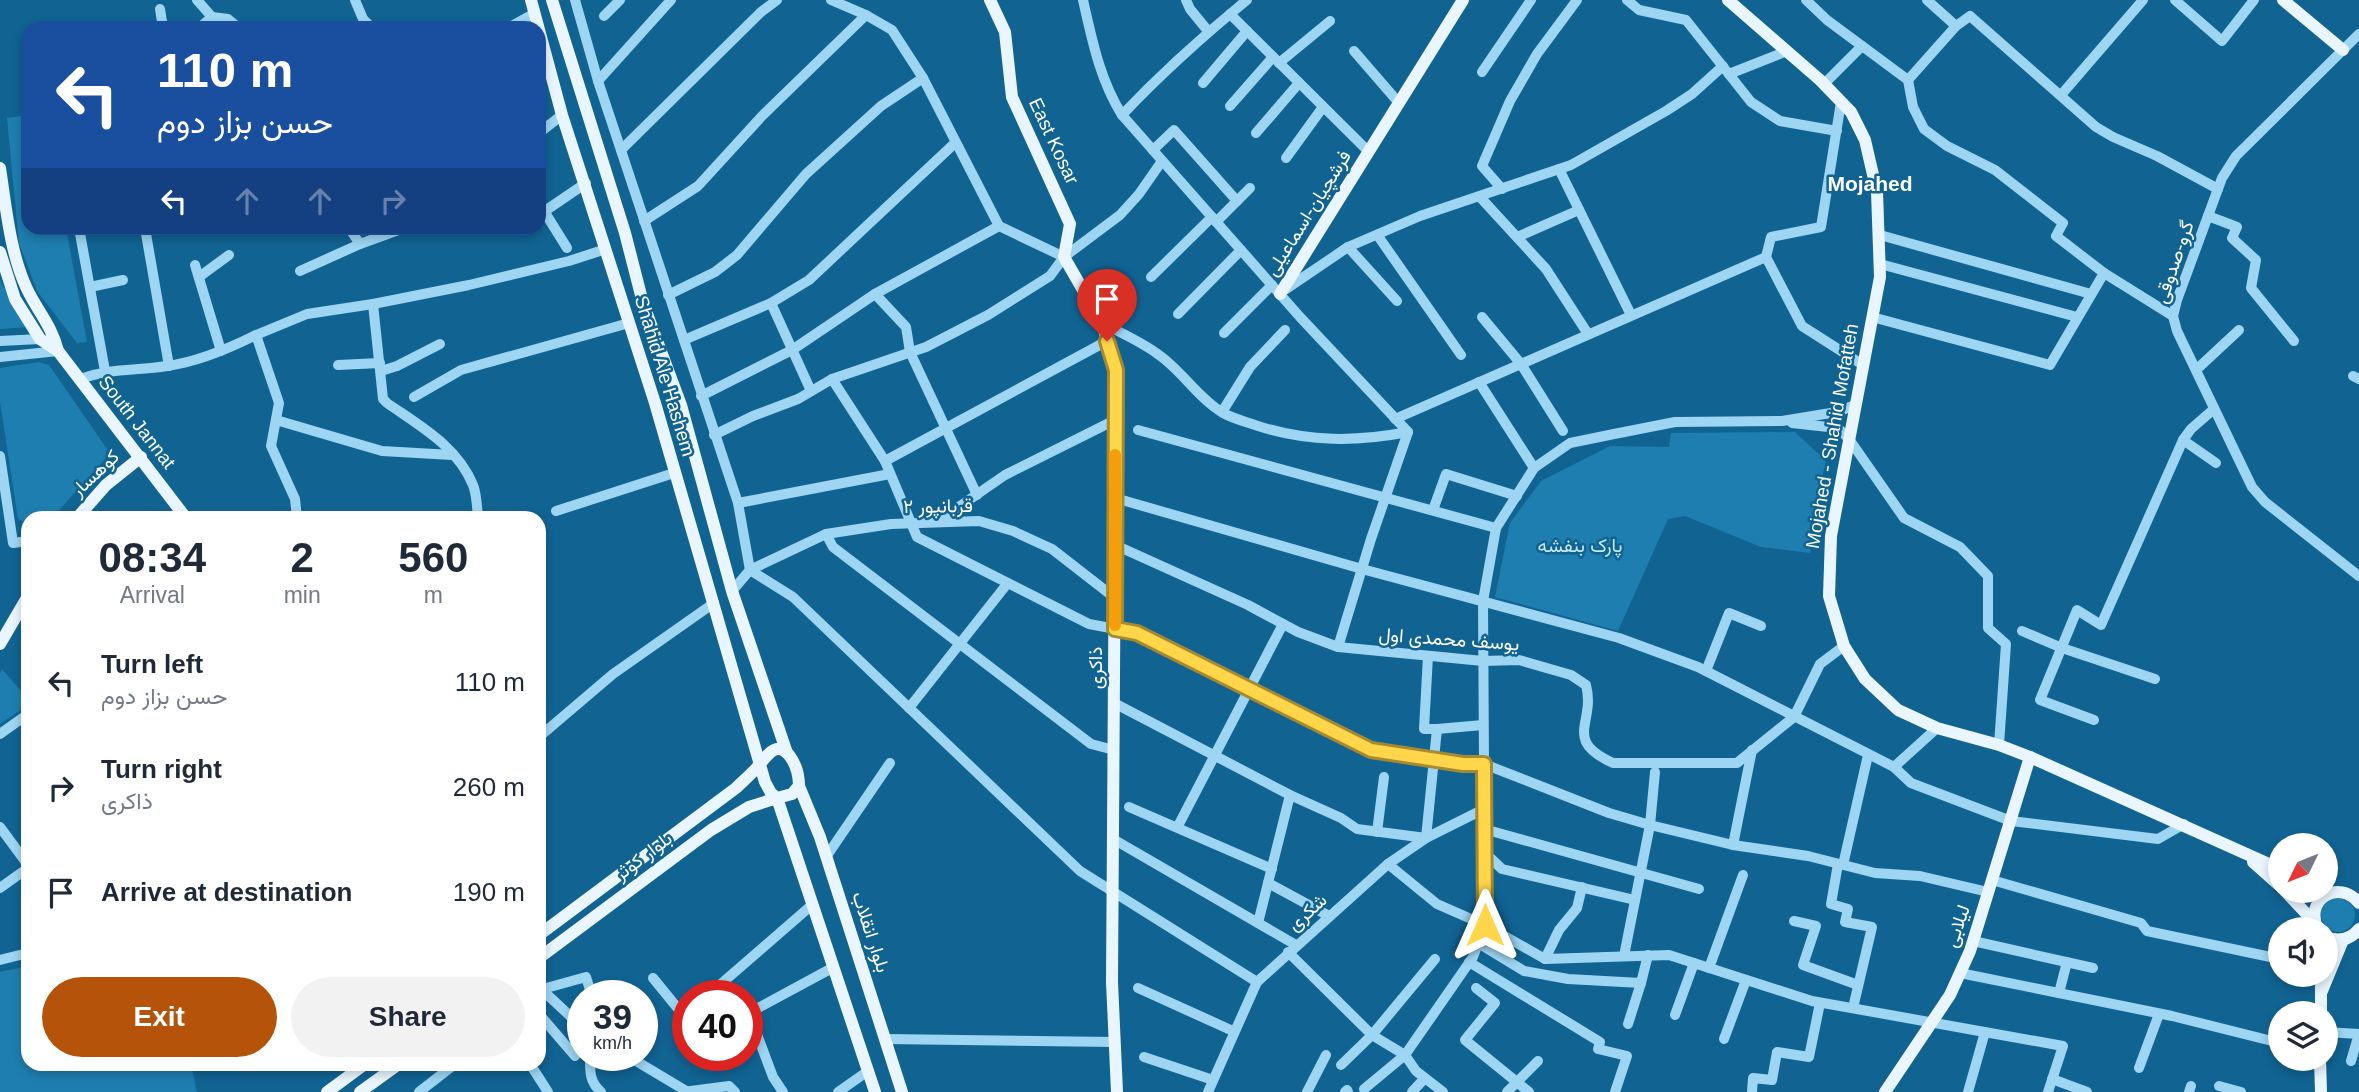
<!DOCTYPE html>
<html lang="en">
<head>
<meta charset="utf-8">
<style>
	:root { --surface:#fff; --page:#f2f2f3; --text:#1f2937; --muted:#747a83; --accent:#b45309 }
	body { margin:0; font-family:Helvetica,Vazirmatn,sans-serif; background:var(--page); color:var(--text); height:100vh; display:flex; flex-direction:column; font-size:26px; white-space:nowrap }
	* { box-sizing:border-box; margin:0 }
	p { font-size:23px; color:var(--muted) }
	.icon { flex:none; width:38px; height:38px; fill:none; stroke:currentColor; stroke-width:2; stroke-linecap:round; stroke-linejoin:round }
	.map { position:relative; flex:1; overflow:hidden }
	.sheet { position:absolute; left:21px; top:511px; width:525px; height:560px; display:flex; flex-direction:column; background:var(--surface); border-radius:21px; box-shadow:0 4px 10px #0003 }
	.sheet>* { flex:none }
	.hud { position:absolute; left:21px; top:21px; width:525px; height:214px; border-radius:21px; box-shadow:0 4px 10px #0003; background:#1a4fa0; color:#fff; overflow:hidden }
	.needle { width:46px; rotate:227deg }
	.fabs { position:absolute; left:2268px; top:833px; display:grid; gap:14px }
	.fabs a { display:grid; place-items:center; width:70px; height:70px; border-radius:50%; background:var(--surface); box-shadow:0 4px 10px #0003; font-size:35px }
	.speed { position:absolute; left:567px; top:980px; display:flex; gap:14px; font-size:35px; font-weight:700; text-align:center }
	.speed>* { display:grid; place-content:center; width:91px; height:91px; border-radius:50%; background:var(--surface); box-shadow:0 4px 10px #0003; line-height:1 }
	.speed small { font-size:18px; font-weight:400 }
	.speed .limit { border:10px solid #d22; background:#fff; color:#111 }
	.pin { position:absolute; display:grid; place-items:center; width:60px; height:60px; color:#fff; margin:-72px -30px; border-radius:50% 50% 50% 0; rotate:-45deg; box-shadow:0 0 7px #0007 }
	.pin .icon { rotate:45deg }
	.me { position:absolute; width:77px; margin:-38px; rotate:0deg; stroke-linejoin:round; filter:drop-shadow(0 0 5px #0008) }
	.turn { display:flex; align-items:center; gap:24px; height:147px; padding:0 21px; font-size:32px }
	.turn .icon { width:91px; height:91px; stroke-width:2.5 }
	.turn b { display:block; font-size:49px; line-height:60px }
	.lanes { display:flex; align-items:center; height:66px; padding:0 21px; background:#0003; justify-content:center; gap:35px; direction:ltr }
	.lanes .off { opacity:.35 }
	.eta { display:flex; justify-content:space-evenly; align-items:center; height:119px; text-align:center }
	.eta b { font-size:42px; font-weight:600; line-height:49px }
	.cta { display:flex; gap:14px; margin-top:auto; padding:14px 21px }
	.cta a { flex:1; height:80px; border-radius:42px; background:var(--accent); color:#fff; font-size:28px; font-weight:600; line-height:80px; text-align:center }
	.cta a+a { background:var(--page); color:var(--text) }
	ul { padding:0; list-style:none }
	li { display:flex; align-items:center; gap:21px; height:105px; padding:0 21px }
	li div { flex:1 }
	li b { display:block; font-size:26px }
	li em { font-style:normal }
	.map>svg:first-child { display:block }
	.green { fill:#1f7eb0 }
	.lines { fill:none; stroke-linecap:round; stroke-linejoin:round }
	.minor { stroke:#9dd5f3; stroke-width:10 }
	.major { stroke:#e9f6ff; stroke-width:12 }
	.route-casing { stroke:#a68a30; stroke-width:18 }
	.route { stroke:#ffd54a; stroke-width:12 }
	.slow { stroke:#f59e0b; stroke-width:12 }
	.labels { text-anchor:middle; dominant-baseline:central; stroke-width:5; stroke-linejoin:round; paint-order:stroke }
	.street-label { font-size:19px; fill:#fff; stroke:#116392 }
	.park-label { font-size:19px; fill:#c5eafd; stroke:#116392 }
	.neighbourhood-label { font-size:21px; font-weight:bold; fill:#fff; stroke:#116392 }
</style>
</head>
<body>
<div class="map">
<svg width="2359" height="1092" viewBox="0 0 2359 1092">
	<rect width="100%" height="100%" fill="#116392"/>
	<!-- green -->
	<g class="green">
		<polygon points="28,115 28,228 66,228 87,342 77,343 37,291 19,243 7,118"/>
		<polygon points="0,279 1,282 28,327 0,329"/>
		<polygon points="39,362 49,365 107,449 105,459 52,518 28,518 28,524 18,519 0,402 0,368"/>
		<polygon points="1795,432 1826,461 1817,499 1810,553 1761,547 1685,516 1668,519 1618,631 1495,597 1510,523 1541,481 1610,446 1669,447 1671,433"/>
		<polygon points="2,669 28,699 28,705 0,724 0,673"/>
		<circle cx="2338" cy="915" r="17"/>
		<polygon points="28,966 28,1064 191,1064 197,1092 0,1092 0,972"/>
	</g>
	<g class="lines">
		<!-- minor -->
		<g class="minor">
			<polyline points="197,0 212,17 228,19 239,28"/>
			<polyline points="355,0 363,19 372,28"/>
			<polyline points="575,0 598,81 738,503 750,570"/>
			<polyline points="831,0 866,15 892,30 923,78 999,226 1064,257"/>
			<path d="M1083 0C1092 40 1100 80 1122 115L1300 317 1408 432 1371 539 1338 647"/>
			<polyline points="1186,0 1190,9 1208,31"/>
			<polyline points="1627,0 1639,10 1686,20 1751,102 1780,121 1837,131"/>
			<polyline points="1806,0 1827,20 1908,80 1956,26 1970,16 2096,127 2113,137 2157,156 2218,189"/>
			<polyline points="1927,0 1956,26"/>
			<polyline points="2175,0 2222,41 2254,0"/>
			<polyline points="160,9 163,28"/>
			<polyline points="1230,14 1369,152"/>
			<polyline points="604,16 620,0"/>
			<polyline points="199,28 212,17"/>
			<polyline points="508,28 535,13"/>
			<polyline points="2359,34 2236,156 2222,178 2177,300 2173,316 2177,331 2252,487 2265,502 2359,576"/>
			<polyline points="1354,51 1399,103"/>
			<polyline points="1279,63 1330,21"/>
			<polyline points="1482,72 1531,0"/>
			<polyline points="1729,74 1787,51"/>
			<polyline points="1908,80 1913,107 1924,129 1947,146 1995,170 2063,223 2056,236 2104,273"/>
			<polyline points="598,81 671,0"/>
			<polyline points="1203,83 1247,31"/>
			<polyline points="1824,84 1862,46"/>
			<polyline points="2061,95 2143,0"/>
			<polyline points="1841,102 1821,227 1771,237 1766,257 1802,326 1863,365"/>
			<polyline points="1230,106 1273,57"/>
			<path d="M1122 115C1161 74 1203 36 1247 0"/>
			<polyline points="539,133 562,115"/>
			<polyline points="1256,133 1299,83"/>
			<polyline points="621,150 761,12 777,0"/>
			<polyline points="1153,150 1174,130 1237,201"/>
			<polyline points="1286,158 1323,107"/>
			<polyline points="1559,169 1631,315"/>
			<polyline points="1502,189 1482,166 1510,101 1537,54 1577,0"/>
			<polyline points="1480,197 1546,269 1588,334"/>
			<polyline points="544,211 567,248"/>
			<polyline points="539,215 586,183"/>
			<polyline points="2208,216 2237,227 2232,238 2256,260 2251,288 2294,341"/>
			<polyline points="644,221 698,186 761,117 866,15"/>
			<polyline points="1216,222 1250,188"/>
			<polyline points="79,228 105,371"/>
			<polyline points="145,228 169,366"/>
			<polyline points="1880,235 2091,294"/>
			<polyline points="1378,236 1461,355"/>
			<polyline points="1517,237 1579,210"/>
			<polyline points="360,244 404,228"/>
			<polyline points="1348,247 1397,301"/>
			<polyline points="1880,264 2077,317"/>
			<polyline points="195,265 221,351"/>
			<polyline points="300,271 360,244 349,228"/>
			<polyline points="199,277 229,255"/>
			<polyline points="1151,277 1212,217"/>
			<polyline points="90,287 123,280"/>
			<polyline points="1286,289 1348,247 1420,216 1571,165 1666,111 1692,94 1723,66"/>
			<polyline points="875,294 906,327 910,352 977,495"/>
			<polyline points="668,295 715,272 737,255 806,174 881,106 923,78"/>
			<polyline points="771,303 811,391"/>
			<path d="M373 304 383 399 387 403C420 426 457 446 473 485 477 495 477 508 478 518"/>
			<polyline points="1178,314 1241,250"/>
			<polyline points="1482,317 1521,364 1563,431"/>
			<polyline points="1872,317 2050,365 2104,273 2173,316"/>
			<path d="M1102 323C1121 333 1142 342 1159 355 1182 371 1198 398 1223 413 1234 419 1247 422 1258 426 1308 442 1356 442 1408 432"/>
			<polyline points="1224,333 1272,285"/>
			<polyline points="256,335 307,314 373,304 469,285 569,261 606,249"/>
			<polyline points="684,340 771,303 809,280 955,143"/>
			<polyline points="0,341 40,339"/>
			<polyline points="0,357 58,351"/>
			<polyline points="338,365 380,363"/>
			<polyline points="2196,370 2239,330"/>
			<polyline points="381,371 397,366 440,344"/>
			<polyline points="2353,376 2359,379"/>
			<path d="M80 379C111 368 135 371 167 366 198 362 228 349 256 335L279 403 271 446 295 499 297 518"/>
			<polyline points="832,379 885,461 917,537 1089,624 1137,633 1371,750 1463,764 1484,764 1609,813 1650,825 1733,845 1808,856 1875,873 1920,876 1988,892"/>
			<polyline points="1479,382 1534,468"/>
			<polyline points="701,396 792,350 875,294 999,226"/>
			<polyline points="414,397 461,370 629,323"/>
			<polyline points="1222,412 1250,367 1285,330"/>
			<polyline points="1395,419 1766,257"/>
			<polyline points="276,420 382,451 452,455"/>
			<polyline points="1792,423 1828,427 1840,430 1849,439 1904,518 1960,547 1988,576 1988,628 2006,644 1999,745"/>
			<polyline points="1138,430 1496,528"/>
			<polyline points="714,435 753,416 798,399 832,379 926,347 988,315 1050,276 1064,257 1120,215 1139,194 1162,161"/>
			<polyline points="2183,440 2216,463"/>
			<polyline points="0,456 13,543 28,541"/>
			<polyline points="885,461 1107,341"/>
			<polyline points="1115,498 1362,569 1619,638 1698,667 1894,767 1937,728"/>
			<polyline points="738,503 890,474"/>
			<polyline points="1433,510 1446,474 1517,496"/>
			<polyline points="556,511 674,473"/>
			<polyline points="937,522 1005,475 1115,420"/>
			<polyline points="826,534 833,547 1091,744 1114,750"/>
			<path d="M1115 545 1248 605 1298 632 1338 647 1483 661 1519 660 1571 675 1586 685C1596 723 1562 740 1613 763H1737L1794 717 1820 664 1844 646"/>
			<polyline points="750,570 793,597 1080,871 1257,982"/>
			<polyline points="732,591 750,570 826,534 891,524 979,521 1013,531 1052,549 1115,598"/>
			<polyline points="2022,631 2062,648 2155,679"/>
			<polyline points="1706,671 1729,613 1761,626"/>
			<polyline points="1114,703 1290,795 1341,818 1357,829 1426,838 1437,729 1424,729 1428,656"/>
			<polyline points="909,708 1007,584"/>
			<polyline points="2094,720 2040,700 2077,610 2101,625 2183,440 2191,429 2214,409"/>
			<polyline points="1437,729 1483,725"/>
			<polyline points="0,734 28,714"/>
			<polyline points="539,737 613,674 714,603"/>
			<polyline points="1894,767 1911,783 2011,821 2158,839 2184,824"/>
			<polyline points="1129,807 1272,869"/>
			<polyline points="1178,826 1283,624"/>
			<polyline points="0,827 28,865"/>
			<polyline points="1484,829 1699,889"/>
			<polyline points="1377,832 1384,777"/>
			<polyline points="1113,839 1296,945"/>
			<polyline points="1733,845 1752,750"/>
			<polyline points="1484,852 1502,869 1635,900"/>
			<polyline points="826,857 890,763"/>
			<polyline points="1388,864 1437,904 1485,925 1545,959 1669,955 1812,1001 2063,1046 2048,1092"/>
			<polyline points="1838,864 1831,904 1848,909 1845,922 1872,927 1853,1008"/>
			<polyline points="1843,865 1868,755"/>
			<polyline points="1992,880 2141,923 2147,931 2280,959"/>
			<polyline points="1268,883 1329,916"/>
			<polyline points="0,888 28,868"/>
			<polyline points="1794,921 1816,926 1803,965 1858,985"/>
			<polyline points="1258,923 1290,795"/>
			<polyline points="1973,941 2093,968"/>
			<polyline points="1478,943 1524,971 1568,979 1641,983 1648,955"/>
			<polyline points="1288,952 1372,1035 1405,1055 1364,1089"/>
			<polyline points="1624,956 1650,825 1655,772"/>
			<polyline points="1545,959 1559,930 1577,908 1582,887"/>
			<polyline points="0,960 28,953"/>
			<polyline points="1469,962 1600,1042 1598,1049 1627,1056 1615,1092"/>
			<polyline points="1709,968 1743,875"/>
			<polyline points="1960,973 2172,1016 2280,1043"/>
			<polyline points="653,978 688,1021"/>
			<polyline points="539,987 583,1028"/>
			<polyline points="1138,988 1233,1031"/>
			<polyline points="1476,988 1495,1003 1465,1040 1529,1092"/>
			<polyline points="539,990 586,977 592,996"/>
			<polyline points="2059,993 2067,962"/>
			<polyline points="707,996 813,904"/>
			<polyline points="749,1013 773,1077 783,1092"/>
			<polyline points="539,1014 575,1056"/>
			<polyline points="747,1014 834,967"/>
			<polyline points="1675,1015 1694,963"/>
			<polyline points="1628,1024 1641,983"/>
			<polyline points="2326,1032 2359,1034 2351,1061"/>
			<polyline points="885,1039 1115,1042"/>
			<polyline points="1724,1039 1746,980"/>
			<path d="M590 1055C590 1071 589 1081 601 1092"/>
			<polyline points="626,1055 688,1092"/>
			<polyline points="1144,1057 1213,1080"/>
			<polyline points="530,1064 548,1092"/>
			<polyline points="1341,1065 1372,1035 1435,959"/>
			<polyline points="2139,1068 2159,1014"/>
			<polyline points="2052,1079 2087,1092"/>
			<polyline points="2219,1086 2241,1092"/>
			<polyline points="419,1092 455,1064"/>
			<polyline points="683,1092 729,1086 735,1092"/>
			<polyline points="838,1092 868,1071"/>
			<polyline points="1208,1092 1257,982 1388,864 1426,838 1484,809"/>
			<polyline points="1307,1092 1326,1055"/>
			<polyline points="1345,1092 1347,1090 1348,1092"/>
			<polyline points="1412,1092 1424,1079"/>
			<polyline points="1443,1092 1416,1071 1405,1055 1473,957 1485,925 1483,601 1496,528 1534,468 1570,443 1614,434 1675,422 1782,421 1837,412 1855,405"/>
			<polyline points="1507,1092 1538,1061"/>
			<polyline points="1752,1092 1753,1078 1772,1080 1777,1052 1809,1057 1820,1003"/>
			<polyline points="1968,1092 1985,1032"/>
			<polyline points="2189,1092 2191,1086"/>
		</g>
		<!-- major -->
		<g class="major">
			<path d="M531 0 562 115 655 403 765 782 771 793 777 798 792 794 799 786C799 775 796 764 789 755 777 741 768 754 760 764 753 773 744 780 736 788L539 935"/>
			<polyline points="552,0 625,233 643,303 681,405 732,591 787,753"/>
			<polyline points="990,0 1005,32 1012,97 1070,224 1064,257 1102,323 1116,370 1112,982 1117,1092"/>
			<polyline points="1728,0 1820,80 1851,112 1865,140 1877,192 1880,277 1831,536 1829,596 1844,646 1865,679 1898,710 1937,728 1999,745 2030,757 2280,869"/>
			<polyline points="2283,0 2343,50"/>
			<path d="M0 168C6 207 10 253 27 289 38 312 51 324 58 351"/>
			<polyline points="0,252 15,299 40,339 58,351 186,518"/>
			<polyline points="1280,294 1463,0"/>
			<polyline points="77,518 106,485 141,457"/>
			<polyline points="0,644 28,596"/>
			<polyline points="799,786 820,837 902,1092"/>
			<polyline points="2253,862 2280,886"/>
			<polyline points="2285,891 2314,922"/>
			<path d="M2318 929C2303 900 2339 878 2359 903"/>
			<path d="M2326 937C2339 942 2350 940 2359 929"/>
			<polyline points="539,958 711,830 749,807 777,798 875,1092"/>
			<polyline points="2322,991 2343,940"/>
			<polyline points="2321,1013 2321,986"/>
			<polyline points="2320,1059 2321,1092"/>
			<polyline points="327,1092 365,1064"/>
			<polyline points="360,1092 399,1064"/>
			<polyline points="1885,1092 1950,995 1970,951 2030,757"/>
		</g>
	</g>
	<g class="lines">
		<defs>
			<polyline id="route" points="1107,341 1116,370 1115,629 1137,633 1371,750 1463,764 1484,764 1485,925"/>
		</defs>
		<!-- route casing -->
		<use href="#route" class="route-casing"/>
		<!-- route -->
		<use href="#route" class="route"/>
		<!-- slow -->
		<polyline class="slow" points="1115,625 1115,455"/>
	</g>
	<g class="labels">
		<!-- street labels -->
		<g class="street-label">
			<text transform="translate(1054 141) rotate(65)">East Kosar</text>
			<text transform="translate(1308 213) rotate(-58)">فرشچیان-اسماعیلی</text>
			<text transform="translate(2174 262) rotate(-71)">گرو-صدوقی</text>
			<text transform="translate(665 376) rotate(73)">Shahid Ale Hashem</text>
			<text transform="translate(137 422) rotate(52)">South Jannat</text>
			<text transform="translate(1832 436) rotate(-80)">Mojahed - Shahid Mofatteh</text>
			<text transform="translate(95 473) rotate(-43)">کوهسار</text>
			<text transform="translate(938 506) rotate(-1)">قربانپور ۲</text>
			<text transform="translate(1449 639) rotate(4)">یوسف محمدی اول</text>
			<text transform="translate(1095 668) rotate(-90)">ذاکری</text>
			<text transform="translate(643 856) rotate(-37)">بلوار کوثر</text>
			<text transform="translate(1307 912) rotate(-42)">شکری</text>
			<text transform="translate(1957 926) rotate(-71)">لیلابی</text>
			<text transform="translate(871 932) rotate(72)">بلوار انقلاب</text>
		</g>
		<!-- park labels -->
		<g class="park-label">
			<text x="1580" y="545">پارک بنفشه</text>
		</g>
		<!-- neighbourhood labels -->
		<g class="neighbourhood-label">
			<text x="1870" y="183">Mojahed</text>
		</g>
	</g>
</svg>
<div class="fabs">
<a><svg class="needle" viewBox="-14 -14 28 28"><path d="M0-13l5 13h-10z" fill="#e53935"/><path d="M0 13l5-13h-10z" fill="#747a83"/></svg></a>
<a><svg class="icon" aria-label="sound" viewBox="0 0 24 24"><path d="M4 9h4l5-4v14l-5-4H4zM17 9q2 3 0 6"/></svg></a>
<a><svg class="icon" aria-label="layers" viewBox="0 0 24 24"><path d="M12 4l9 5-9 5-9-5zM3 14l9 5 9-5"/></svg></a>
</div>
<div class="speed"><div>39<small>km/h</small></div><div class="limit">40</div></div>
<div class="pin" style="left:1107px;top:341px;background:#d93025"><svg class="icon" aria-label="arrive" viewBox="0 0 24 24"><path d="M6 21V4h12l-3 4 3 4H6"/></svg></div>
<svg class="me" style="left:1485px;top:925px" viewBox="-20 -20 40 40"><path d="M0-17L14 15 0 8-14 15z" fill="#ffd54a" stroke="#fff" stroke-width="4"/></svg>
<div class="hud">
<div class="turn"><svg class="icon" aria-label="left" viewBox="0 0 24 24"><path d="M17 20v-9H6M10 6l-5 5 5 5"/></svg><div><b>110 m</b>حسن بزاز دوم</div></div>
<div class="lanes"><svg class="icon" aria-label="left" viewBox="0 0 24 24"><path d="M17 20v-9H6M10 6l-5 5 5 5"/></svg><svg class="icon off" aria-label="ahead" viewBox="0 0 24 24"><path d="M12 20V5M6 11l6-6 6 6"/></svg><svg class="icon off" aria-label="ahead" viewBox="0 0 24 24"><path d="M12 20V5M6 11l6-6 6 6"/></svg><svg class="icon off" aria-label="right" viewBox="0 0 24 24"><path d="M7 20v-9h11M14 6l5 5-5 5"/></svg></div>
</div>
<section class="sheet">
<div class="eta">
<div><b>08:34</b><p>Arrival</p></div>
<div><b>2</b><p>min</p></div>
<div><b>560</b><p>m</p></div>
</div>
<ul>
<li><svg class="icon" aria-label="left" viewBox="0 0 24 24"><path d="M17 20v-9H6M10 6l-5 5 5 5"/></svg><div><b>Turn left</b><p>حسن بزاز دوم</p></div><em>110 m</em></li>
<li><svg class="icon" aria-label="right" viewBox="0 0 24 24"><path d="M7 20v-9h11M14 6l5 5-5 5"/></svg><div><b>Turn right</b><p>ذاکری</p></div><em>260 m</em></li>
<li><svg class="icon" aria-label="arrive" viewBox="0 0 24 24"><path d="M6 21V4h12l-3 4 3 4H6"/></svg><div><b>Arrive at destination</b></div><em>190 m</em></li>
</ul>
<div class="cta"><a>Exit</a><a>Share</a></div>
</section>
</div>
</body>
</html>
